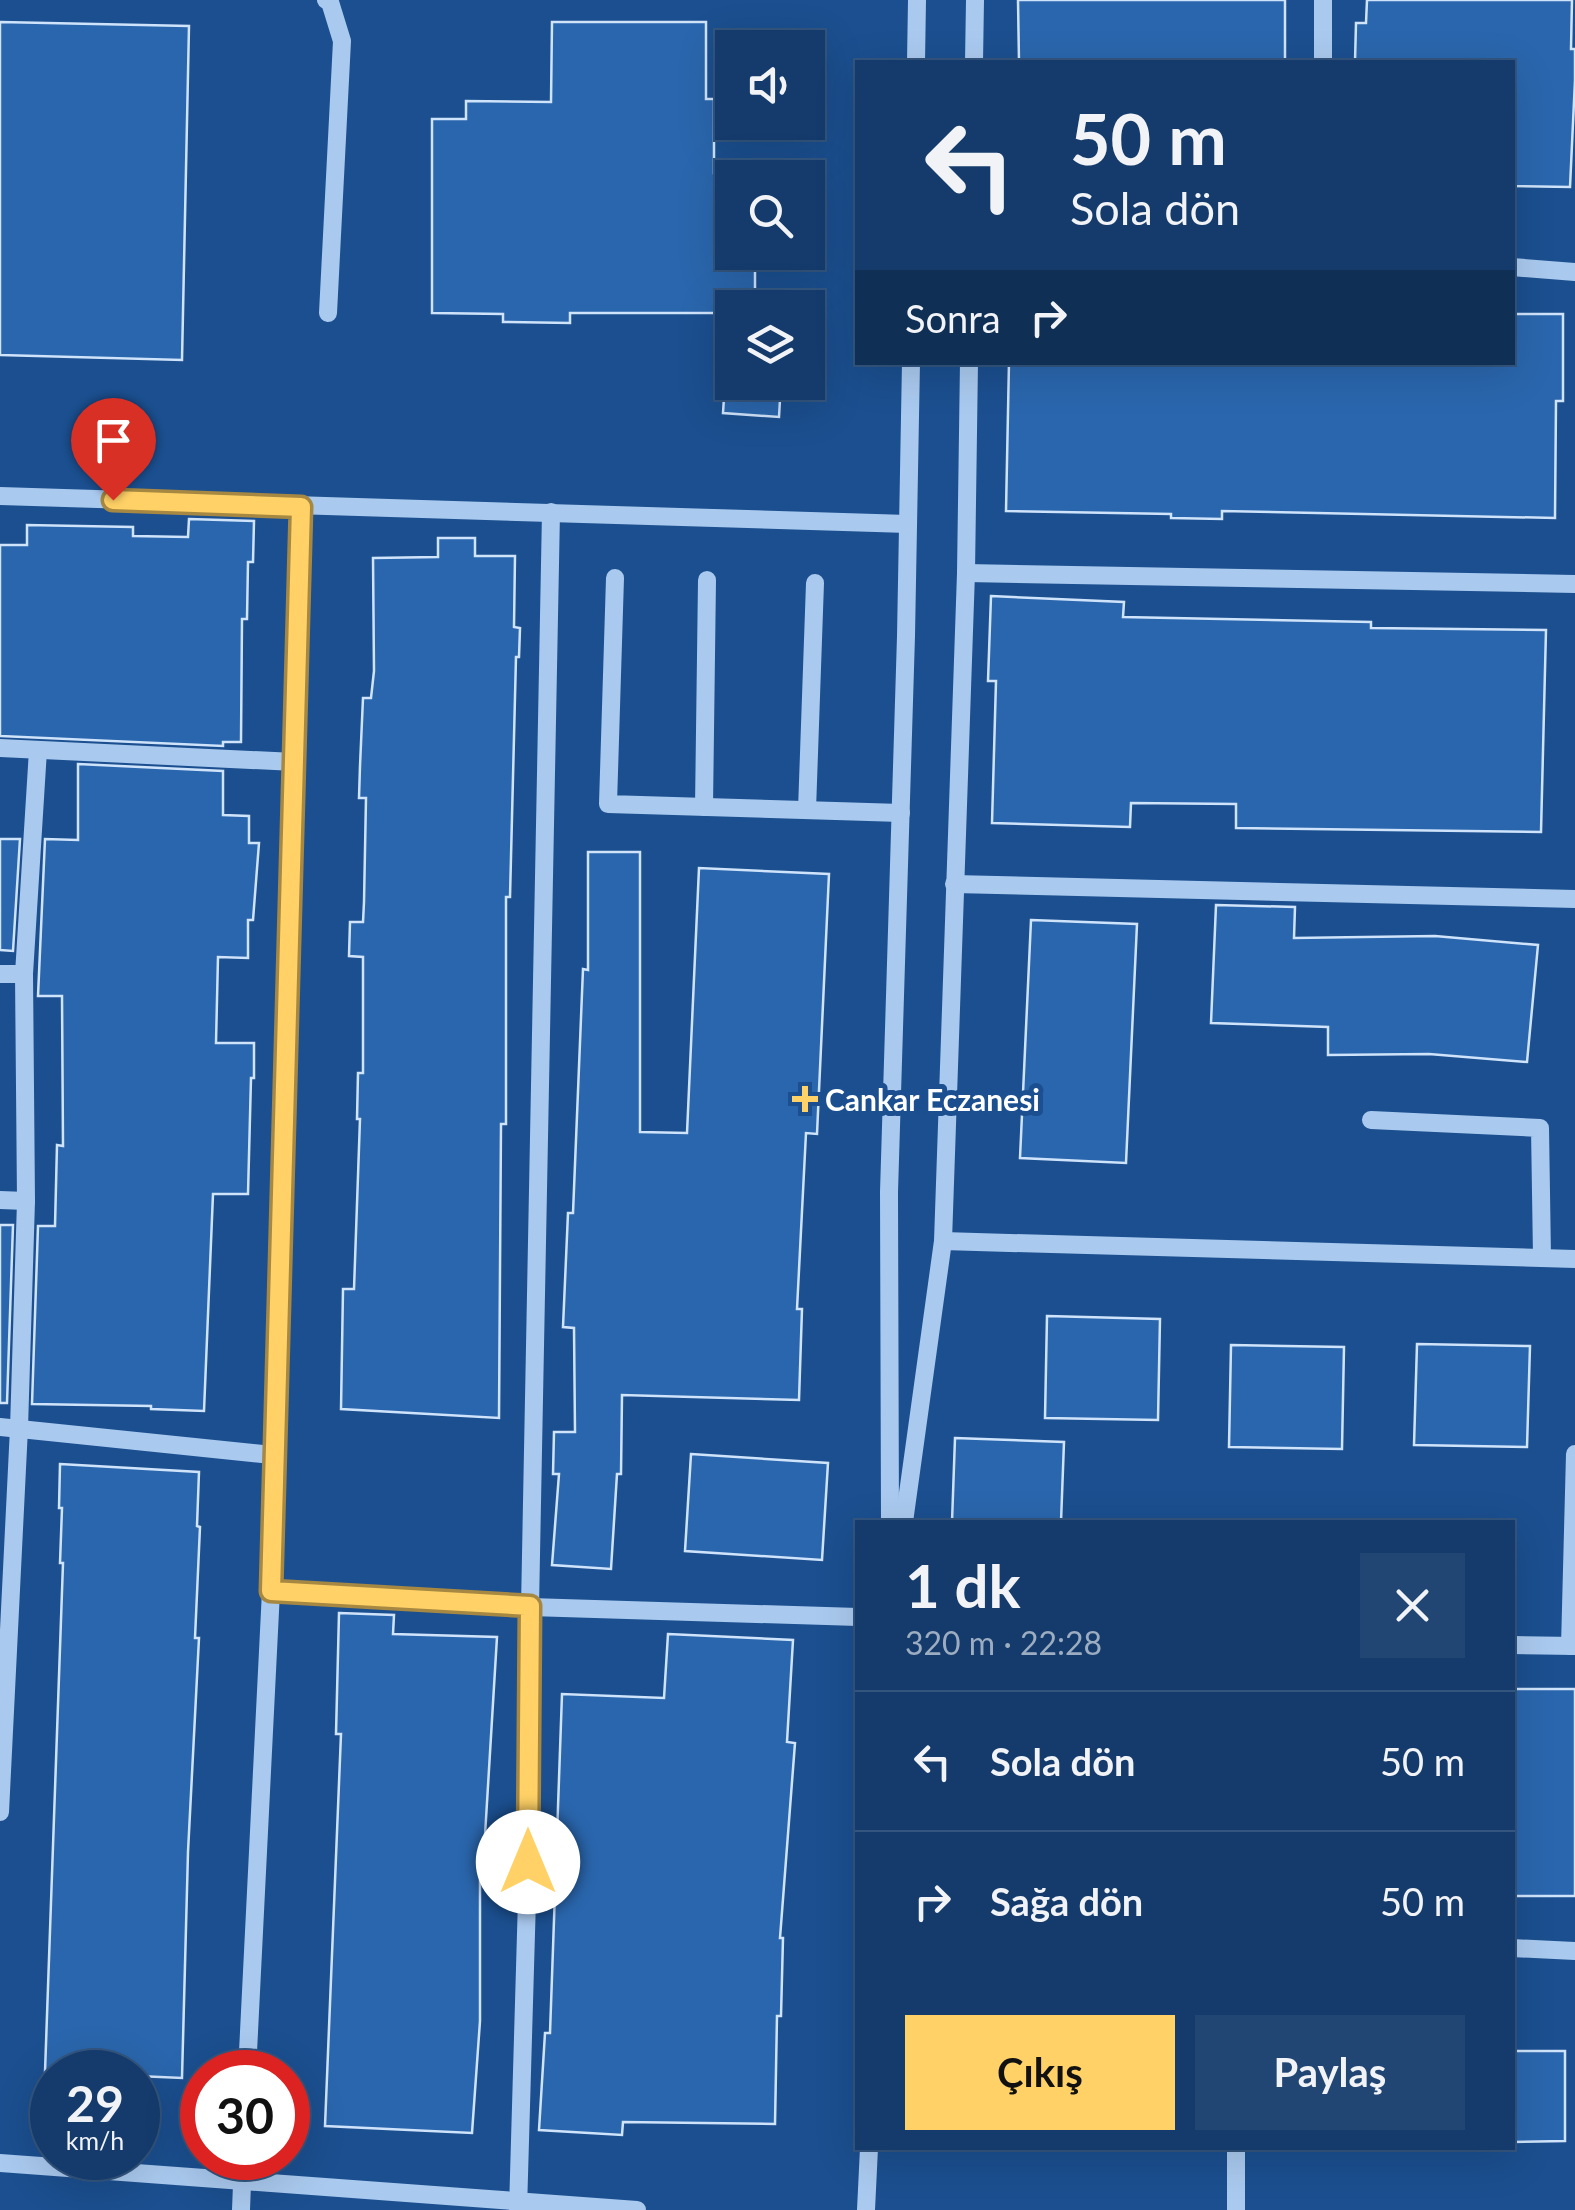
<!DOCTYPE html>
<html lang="tr">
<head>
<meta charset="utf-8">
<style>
	:root { --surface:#143b6b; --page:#214673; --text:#f1f3f6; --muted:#9dadc1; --line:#33557e; --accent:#ffd166 }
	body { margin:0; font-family:Lato,sans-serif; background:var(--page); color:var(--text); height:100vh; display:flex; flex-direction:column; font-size:38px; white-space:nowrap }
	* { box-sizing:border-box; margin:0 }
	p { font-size:32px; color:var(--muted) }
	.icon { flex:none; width:55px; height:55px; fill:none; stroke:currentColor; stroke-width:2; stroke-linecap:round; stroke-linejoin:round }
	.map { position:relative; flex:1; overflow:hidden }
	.panel { position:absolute; left:855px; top:1520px; width:660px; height:630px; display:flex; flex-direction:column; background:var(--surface); border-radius:0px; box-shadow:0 10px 40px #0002,0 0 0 2px var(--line) }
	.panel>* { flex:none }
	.hud { position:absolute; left:855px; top:60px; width:660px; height:305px; border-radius:0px; box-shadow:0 10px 40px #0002,0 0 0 2px var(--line); background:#143b6b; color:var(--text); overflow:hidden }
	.fabs { position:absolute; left:715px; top:30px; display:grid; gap:20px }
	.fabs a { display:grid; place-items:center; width:110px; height:110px; border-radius:0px; background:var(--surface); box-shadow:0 10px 40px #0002,0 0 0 2px var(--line); font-size:50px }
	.speed { position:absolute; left:30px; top:2050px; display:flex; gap:20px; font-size:50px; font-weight:700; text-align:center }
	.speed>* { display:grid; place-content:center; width:130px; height:130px; border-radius:50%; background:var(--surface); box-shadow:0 10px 40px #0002,0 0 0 2px var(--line); line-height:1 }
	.speed small { font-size:25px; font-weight:400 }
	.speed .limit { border:15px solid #d22; background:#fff; color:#111 }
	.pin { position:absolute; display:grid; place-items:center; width:85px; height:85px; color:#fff; margin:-102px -42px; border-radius:50% 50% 50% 0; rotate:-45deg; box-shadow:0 0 10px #0007 }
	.pin .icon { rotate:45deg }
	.me { position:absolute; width:110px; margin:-55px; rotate:0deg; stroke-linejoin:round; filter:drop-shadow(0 0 8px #0008) }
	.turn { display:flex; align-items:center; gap:35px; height:210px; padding:0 50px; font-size:45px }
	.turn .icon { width:130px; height:130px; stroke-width:2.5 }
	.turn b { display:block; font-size:70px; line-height:85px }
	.then { display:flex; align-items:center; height:95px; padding:0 50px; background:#0003; gap:20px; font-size:38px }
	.round { display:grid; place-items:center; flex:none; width:105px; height:105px; border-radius:0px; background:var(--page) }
	.headline { display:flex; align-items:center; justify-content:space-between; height:170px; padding:0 50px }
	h1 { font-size:60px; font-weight:700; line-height:75px }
	.primary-button { display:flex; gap:20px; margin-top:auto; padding:20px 50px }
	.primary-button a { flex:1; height:115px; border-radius:0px; background:var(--accent); color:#111; font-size:40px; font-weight:700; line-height:115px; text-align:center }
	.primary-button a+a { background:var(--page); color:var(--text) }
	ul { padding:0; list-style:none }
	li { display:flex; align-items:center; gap:30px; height:140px; padding:0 50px; border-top:2px solid var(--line) }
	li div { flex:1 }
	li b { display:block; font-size:38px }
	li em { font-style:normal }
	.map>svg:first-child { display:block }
	.building { fill:#2a66ad; stroke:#cfe3fa; stroke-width:2.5 }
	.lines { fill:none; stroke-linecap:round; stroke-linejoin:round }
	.minor { stroke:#a9c9ee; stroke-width:18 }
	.route-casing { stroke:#a68842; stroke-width:25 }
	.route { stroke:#ffd166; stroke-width:18 }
	.poi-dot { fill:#ffd166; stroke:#1b4f8f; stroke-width:4 }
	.labels { text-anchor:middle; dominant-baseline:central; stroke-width:10; stroke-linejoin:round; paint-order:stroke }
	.poi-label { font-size:30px; font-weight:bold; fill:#fff; stroke:#1b4f8f; text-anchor:start }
</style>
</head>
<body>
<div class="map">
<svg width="1575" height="2210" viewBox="0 0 1575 2210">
	<rect width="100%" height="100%" fill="#1b4f8f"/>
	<!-- building -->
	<g class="building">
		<polygon points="1018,0 1285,0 1285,62 1019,62"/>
		<polygon points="1367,0 1572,0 1571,49 1575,49 1575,80 1570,187 1512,186 1512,62 1355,62 1356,23 1366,23"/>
		<polygon points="0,22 189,26 182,360 0,355"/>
		<polygon points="552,22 706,22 706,99 714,99 714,173 730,173 732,252 755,252 755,308 732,308 732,313 570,313 570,323 503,322 503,314 432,313 432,119 466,119 466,101 551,102"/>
		<polygon points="1513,314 1563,314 1563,401 1556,401 1555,518 1222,511 1222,519 1171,518 1171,514 1006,511 1009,362 1512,362"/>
		<polygon points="725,382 781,382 779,417 723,413"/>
		<polygon points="189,519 254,521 253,562 248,562 247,619 242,619 241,742 223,742 223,746 0,736 0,545 27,545 27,525 133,527 133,536 188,537"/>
		<polygon points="438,538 475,538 475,556 515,556 514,627 520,628 519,657 516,657 510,897 506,897 506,1124 501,1124 499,1418 341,1409 343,1289 354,1289 360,1119 357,1119 358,1073 363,1073 363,957 349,956 350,922 363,922 364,902 366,798 359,798 360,766 363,698 371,698 374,671 373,558 438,557"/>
		<polygon points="991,596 1124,602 1123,617 1371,622 1371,628 1546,630 1541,832 1236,828 1236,804 1131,803 1130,827 992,823 996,681 988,681"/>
		<polygon points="78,764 223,771 223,815 249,816 249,843 259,843 253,920 248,920 248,958 218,957 216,1043 254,1043 254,1078 251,1078 248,1194 213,1194 204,1411 151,1409 151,1406 32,1404 38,1226 55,1226 57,1145 63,1146 62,996 38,996 45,839 78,840"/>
		<polygon points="0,839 20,839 13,951 0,950"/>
		<polygon points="588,852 640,852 640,1132 687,1133 699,868 829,874 817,1134 806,1133 797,1309 802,1309 799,1400 622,1395 621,1474 617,1474 611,1569 552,1565 559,1474 553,1474 554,1432 575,1432 574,1328 563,1327 568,1213 573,1213 583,969 588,970"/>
		<polygon points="1216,905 1295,907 1294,938 1435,936 1538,945 1527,1062 1429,1054 1328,1055 1328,1027 1211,1023"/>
		<polygon points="1031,920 1137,924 1126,1163 1020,1158"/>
		<polygon points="0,1225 13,1225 7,1403 0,1403"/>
		<polygon points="1047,1316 1160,1319 1158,1420 1045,1418"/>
		<polygon points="1417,1344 1530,1346 1527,1447 1414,1445"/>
		<polygon points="1231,1345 1344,1347 1342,1449 1229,1447"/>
		<polygon points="955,1438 1064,1442 1061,1522 952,1522"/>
		<polygon points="691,1454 828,1463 822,1560 685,1551"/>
		<polygon points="60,1464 199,1472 197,1526 200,1527 195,1638 199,1638 188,1852 182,2078 138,2076 138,2072 45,2072 63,1563 60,1563 62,1508 59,1508"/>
		<polygon points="339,1613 394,1615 393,1634 497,1637 484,1852 480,1852 480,2021 472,2133 325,2126 341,1734 336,1734"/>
		<polygon points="668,1634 793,1640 787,1742 795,1743 780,1938 783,1938 781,2016 777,2016 775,2124 623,2122 622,2135 539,2130 545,2033 550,2033 562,1694 664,1698"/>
		<rect x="1512" y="1689" width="63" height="207"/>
		<polygon points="1512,2051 1565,2051 1565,2141 1512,2142"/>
	</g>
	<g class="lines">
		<!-- minor -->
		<g class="minor">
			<polyline points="326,0 330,2 342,41 328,313"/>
			<polyline points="916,62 917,0"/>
			<polyline points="974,62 975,0"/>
			<polyline points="1323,62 1323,0"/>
			<polyline points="1512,267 1575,272"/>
			<polyline points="0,496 908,524"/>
			<polyline points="966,573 1575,584"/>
			<polyline points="615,578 608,804 901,813"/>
			<polyline points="0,748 295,762"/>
			<polyline points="704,807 707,580"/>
			<polyline points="807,810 815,583"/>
			<polyline points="954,884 1575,899"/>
			<polyline points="0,974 24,974"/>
			<polyline points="1371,1120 1540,1128 1542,1257"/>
			<polyline points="0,1200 26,1201"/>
			<polyline points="943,1241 1575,1259"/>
			<polyline points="0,1427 272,1455"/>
			<polyline points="890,1522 889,1192 906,636 911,362"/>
			<polyline points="904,1522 943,1241 966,573 969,362"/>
			<polyline points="271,1591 530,1607 858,1617"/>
			<polyline points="1512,1645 1575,1646"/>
			<polyline points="1570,1646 1575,1454"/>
			<polyline points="0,1812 19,1428 26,1201 24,974 38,750"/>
			<polyline points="1512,1948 1575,1951"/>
			<polyline points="247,2072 271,1591 301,507"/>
			<polyline points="0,2163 637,2210"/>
			<polyline points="241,2210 243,2158"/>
			<polyline points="518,2210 527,1899 530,1607 551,512"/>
			<polyline points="866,2210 869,2148"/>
			<polyline points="1236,2210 1236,2148"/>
		</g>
	</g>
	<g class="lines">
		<defs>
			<polyline id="route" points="113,500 301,507 271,1591 530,1606 528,1862"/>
		</defs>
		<!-- route casing -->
		<use href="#route" class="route-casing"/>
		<!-- route -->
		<use href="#route" class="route"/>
	</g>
	<!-- markers -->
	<path class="poi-dot" d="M800 1084h10v10h10v10h-10v10h-10v-10h-10v-10h10z"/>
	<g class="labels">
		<!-- poi labels -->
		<g class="poi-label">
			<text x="825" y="1099">Cankar Eczanesi</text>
		</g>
	</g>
</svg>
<div class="fabs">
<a><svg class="icon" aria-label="sound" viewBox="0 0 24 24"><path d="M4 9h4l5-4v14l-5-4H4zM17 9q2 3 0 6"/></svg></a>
<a><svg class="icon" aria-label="search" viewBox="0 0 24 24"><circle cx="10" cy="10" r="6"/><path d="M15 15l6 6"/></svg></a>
<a><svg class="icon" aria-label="layers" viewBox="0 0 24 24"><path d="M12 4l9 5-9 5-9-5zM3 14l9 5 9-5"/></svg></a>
</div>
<div class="speed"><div>29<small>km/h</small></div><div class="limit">30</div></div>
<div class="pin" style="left:113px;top:500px;background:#d93025"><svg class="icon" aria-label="arrive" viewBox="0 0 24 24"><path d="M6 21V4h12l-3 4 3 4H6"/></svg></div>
<svg class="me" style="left:528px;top:1862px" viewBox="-20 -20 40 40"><circle r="19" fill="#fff"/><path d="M0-13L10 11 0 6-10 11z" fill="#ffd166"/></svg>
<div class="hud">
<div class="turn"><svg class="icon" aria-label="left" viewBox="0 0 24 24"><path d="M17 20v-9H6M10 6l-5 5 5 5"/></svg><div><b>50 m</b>Sola dön</div></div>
<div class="then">Sonra<svg class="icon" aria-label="right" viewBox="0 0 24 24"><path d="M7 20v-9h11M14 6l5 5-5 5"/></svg></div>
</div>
<section class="panel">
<div class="headline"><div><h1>1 dk</h1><p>320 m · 22:28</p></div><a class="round"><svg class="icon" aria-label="close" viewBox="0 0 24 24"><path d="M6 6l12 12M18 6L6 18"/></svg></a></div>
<ul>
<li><svg class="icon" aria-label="left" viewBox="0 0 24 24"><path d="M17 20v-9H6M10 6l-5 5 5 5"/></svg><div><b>Sola dön</b></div><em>50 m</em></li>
<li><svg class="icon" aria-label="right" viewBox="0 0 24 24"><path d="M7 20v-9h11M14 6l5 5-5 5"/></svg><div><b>Sağa dön</b></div><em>50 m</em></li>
</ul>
<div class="primary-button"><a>Çıkış</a><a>Paylaş</a></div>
</section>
</div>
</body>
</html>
